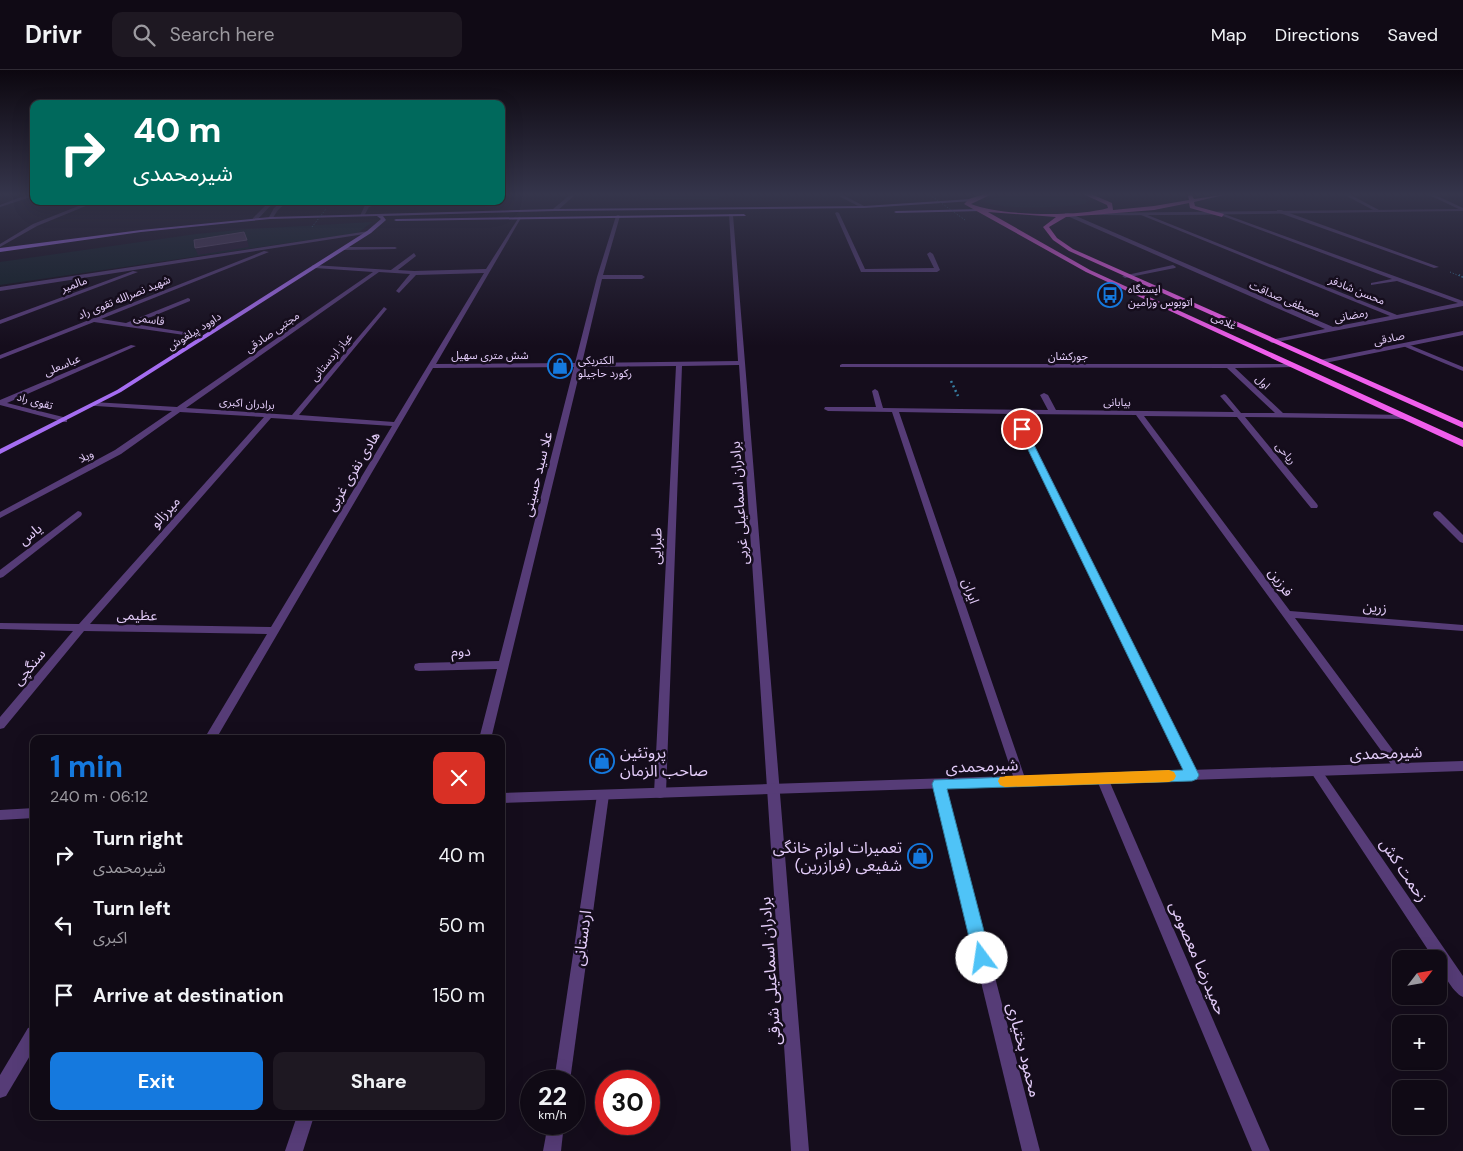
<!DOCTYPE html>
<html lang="en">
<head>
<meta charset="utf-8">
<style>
	:root { --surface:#100a15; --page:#1e1822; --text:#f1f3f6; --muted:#9c9aa0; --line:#302b34; --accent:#1579de }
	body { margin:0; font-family:"DM Sans","Noto Sans Arabic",sans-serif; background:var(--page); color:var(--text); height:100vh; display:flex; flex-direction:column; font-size:19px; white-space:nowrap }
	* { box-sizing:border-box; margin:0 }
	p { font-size:16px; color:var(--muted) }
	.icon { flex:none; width:28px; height:28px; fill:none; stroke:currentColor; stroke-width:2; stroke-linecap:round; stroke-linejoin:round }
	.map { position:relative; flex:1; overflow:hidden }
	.panel { position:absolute; left:30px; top:665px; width:475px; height:385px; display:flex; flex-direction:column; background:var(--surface); border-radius:10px; box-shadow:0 5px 20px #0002,0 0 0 1px var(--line) }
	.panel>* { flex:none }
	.hud { position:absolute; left:30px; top:30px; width:475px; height:105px; border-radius:10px; box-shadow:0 5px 20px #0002,0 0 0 1px var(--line); background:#00695c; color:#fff; overflow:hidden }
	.needle { width:32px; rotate:59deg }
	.fabs { position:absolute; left:1392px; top:880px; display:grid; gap:10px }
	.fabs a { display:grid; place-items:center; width:55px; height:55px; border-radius:10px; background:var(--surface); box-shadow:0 5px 20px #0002,0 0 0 1px var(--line); font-size:25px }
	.speed { position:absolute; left:520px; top:1000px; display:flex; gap:10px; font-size:25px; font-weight:700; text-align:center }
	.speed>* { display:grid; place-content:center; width:65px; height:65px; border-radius:50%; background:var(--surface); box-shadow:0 5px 20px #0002,0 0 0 1px var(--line); line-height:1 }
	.speed small { font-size:12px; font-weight:400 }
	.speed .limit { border:8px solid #d22; background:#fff; color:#111 }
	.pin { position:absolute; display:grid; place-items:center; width:42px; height:42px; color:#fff; margin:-21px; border:2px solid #fff; border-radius:50%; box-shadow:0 1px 5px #0007 }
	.me { position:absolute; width:55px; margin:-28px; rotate:346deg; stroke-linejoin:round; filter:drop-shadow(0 0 4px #0008) }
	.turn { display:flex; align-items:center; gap:18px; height:105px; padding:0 20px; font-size:22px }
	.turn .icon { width:65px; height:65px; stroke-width:2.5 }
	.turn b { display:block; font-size:35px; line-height:42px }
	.round { display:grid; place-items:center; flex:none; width:52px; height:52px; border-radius:10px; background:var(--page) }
	.head { display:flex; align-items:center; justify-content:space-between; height:85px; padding:0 20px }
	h1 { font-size:30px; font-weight:700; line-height:38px; color:var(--accent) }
	.cta { display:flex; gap:10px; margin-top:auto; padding:10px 20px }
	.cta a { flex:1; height:58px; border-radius:10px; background:var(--accent); color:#fff; font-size:20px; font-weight:700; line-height:58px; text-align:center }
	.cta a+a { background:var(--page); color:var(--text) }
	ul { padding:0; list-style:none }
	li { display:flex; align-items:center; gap:15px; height:70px; padding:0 20px }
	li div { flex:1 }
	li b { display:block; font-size:19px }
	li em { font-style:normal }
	header { display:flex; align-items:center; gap:30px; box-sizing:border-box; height:70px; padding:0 25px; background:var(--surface); border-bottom:1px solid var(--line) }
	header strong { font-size:24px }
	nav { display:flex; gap:28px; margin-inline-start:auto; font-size:18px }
	.search { width:350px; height:45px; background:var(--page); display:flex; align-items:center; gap:12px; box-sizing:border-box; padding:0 18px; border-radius:10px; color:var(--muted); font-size:19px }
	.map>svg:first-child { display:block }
	.green { fill:#111e25 }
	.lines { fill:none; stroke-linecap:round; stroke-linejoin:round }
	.path-far2 { stroke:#387fa3; stroke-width:1; stroke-dasharray:1 2; stroke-linecap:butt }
	.path-far1 { stroke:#387fa3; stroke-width:2; stroke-dasharray:1 2.5; stroke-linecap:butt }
	.path { stroke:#387fa3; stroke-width:2.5; stroke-dasharray:2 3; stroke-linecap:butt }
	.service { fill:#563c77; fill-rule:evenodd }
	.minor { fill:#563c77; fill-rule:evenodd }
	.tertiary { fill:#563c77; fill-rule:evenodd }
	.secondary { fill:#a56df1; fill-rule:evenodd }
	.primary { fill:#f05eec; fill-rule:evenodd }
	.path-bridge { stroke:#387fa3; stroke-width:1; stroke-dasharray:1 2; stroke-linecap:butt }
	.shaded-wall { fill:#24152f }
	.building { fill:#4d395b; stroke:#655074 }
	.route { fill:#4fc3f7; stroke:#337fa1 }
	.slow { fill:#f59e0b }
	.labels { text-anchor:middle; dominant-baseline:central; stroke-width:5; stroke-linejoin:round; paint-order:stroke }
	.far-street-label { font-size:11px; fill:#e4cdfa; stroke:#150d1c }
	.far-poi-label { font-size:11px; fill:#e4cdfa; stroke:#150d1c; text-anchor:start }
	.street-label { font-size:14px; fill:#e4cdfa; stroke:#150d1c }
	.near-poi-label { font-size:16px; fill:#e4cdfa; stroke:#150d1c; text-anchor:start }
	.near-street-label { font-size:16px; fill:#e4cdfa; stroke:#150d1c }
</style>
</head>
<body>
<header>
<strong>Drivr</strong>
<div class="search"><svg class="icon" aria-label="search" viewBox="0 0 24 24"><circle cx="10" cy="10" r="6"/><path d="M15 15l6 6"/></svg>Search here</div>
<nav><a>Map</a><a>Directions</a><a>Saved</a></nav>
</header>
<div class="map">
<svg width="1463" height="1081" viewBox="0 0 1463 1081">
	<rect width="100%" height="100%" fill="#150d1c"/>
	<!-- green -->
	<g class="green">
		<polygon points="581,124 723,124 718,129 641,129 642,125"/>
		<path d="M1010 124H1072L1087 131 1085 134C1067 137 999 141 984 131Z"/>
		<polygon points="372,152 358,163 0,215 0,192 196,164 248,159"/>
	</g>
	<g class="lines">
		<!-- path-far2 -->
		<polyline class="path-far2" points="1450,202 1462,207"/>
		<!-- path-far1 -->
		<polyline class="path-far1" points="1459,205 1463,207"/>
		<!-- path -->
		<polyline class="path" points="951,311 958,326"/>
		<!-- service -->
		<g class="service">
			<polygon points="270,131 275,131 257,150 253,150 253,148"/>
			<polygon points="283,131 288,131 278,140 272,149 268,149 274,138"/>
			<polygon points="378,131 386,131 369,137 364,146 360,146 365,135"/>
		</g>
		<!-- minor -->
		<g class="minor">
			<polygon points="29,124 34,126 0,137 0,135"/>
			<polygon points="835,124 841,124 866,137 862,138"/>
			<polygon points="1343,124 1349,124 1379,140 1375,141"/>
			<polygon points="1427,124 1433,124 1463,138 1463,141"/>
			<polygon points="1277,140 1281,140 1439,197 1434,198 1277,142"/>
			<polygon points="837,142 839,143 865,199 934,198 927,184 930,182 933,184 940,200 937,202 861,202 835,143"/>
			<polygon points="1065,143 1069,143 1333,257 1390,246 1141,145 1145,144 1397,245 1458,233 1397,211 1371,215 1371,213 1392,209 1220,145 1224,144 1463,231 1463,236 1272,273 1269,271 1270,270 1325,259 1065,145"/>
			<path d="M729 144 733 145 809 1081H791L739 295 682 296 666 723 664 727 660 728 656 727 654 723 676 296 581 297 491 669H479L497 599 419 601 415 600 414 597 415 594 419 593 499 591 574 297 433 298 216 669H204L267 564 84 561 4 658 0 659V647L73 561 0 559V553L79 554 264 347 180 342 121 384 0 448V442L115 380 172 341 96 336H93V332L177 337 373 202 315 198 312 196 313 195 391 200 414 183 416 186 398 200 414 201 486 199 519 147 521 148 436 294 575 293 597 207 616 146 618 145 620 146 603 205H642L645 207 642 209H602L582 293 738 291ZM379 202 410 204 396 221 399 223 416 205 484 203 394 352 299 345 386 240 387 239 384 237 292 345 186 338ZM271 348 392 356 271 557 90 554Z"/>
			<polygon points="369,161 371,163 0,221 0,217"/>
			<polygon points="343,177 395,177 397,178 395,179 341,180"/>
			<polygon points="264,181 269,182 101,249 126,253 188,228 190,229 190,231 134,254 203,265 206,267 205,268 94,252 0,289 0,285"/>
			<polygon points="1173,195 1176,197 1175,198 1125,208 1122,206"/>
			<polygon points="133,201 138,202 0,254 0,250"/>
			<polygon points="1403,274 1407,274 1463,297 1463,301 1403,276"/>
			<polygon points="131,275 136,276 7,333 67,348 67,352 64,352 0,335 0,330"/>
			<polygon points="842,294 1293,294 1295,295 1295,297 1235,298 1283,343 1408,345 1408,349 1405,349 1245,347 1317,434 1318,436 1317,438 1311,438 1237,347 1144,346 1290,541 1463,555 1463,561 1295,548 1404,695 1406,698 1404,701 1400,703 1396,701 1136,345 1019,344 1199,705 1197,708 1193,710 1189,708 1187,705 1011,344 899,342 1026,711 1024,715 1020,716 1016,715 892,342 828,341 824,339 825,337 876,337 872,321 875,319 878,321 883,338 1048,340 1040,325 1044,323 1048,325 1056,340 1234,342 1220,326 1224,324 1226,325 1241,343 1275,343 1227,298 840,297 840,295"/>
			<polygon points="78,441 81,442 82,444 81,446 3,507 0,508 0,500"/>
			<polygon points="1437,441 1440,442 1463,465 1463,473 1460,472 1434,446 1433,444 1434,442"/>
			<path d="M1316 696 1320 698 1463 906V927C1453 923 1439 899 1439 889H1434L1312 704 1310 701 1312 698Z"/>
			<polygon points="1102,703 1106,704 1108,708 1270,1081 1252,1081 1096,708 1098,704"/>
			<polygon points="939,709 943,710 945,714 1040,1081 1022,1081 933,714 935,710"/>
			<polygon points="603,720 607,721 609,725 570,1011 554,1011 597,725 599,721"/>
			<polygon points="34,956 34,979 6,1026 0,1028 0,1005 28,958"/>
			<polygon points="297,1046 314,1046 303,1081 285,1081"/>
			<polygon points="548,1054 564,1054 561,1081 543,1081"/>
		</g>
		<!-- tertiary -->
		<g class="tertiary">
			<polygon points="571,124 576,124 557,141 553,141 553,139"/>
			<polygon points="91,131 98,131 37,156 0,177 0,174 33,154"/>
			<path d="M1463 139V141C1337 142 1211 146 1085 145L1083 144 1085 143Z"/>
			<polygon points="1463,261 1463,265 1320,294 1317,292 1320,290"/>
			<polygon points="1463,691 1463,701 501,733 501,723"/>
			<polygon points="34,738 34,748 0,750 0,740"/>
		</g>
		<!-- secondary -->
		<g class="secondary">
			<polygon points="971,129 973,131 864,138 555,141 383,146 386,150 371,163 121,322 0,384 0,379 117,320 367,161 381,149 377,146 270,149 141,162 0,182 0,178 141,160 270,147 555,139 864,136"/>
			<polygon points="980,139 982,141 896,143 894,142 896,141"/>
			<polygon points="744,144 746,146 396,151 394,150 396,149"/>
		</g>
		<!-- primary -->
		<path class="primary" d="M984 124H992L971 134C1000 146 1078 147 1108 138L1107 135 1083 124H1091L1112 133 1113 140 1154 136 1189 130 1188 126 1191 124 1194 129 1228 124 1194 132 1195 136 1224 144 1222 147 1190 138 1189 133 1154 140 1066 147 1049 157 1057 168 1073 179 1463 352V358L1069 181 1053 170 1043 157 1056 147 988 142 1090 200 1463 370V377L1086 202 964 134 969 129Z"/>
		<!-- path-bridge -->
		<g class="path-bridge">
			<polyline points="930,125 965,150"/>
			<polyline points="312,157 326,139"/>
		</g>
	</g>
	<!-- shaded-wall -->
	<g class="shaded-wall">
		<polygon points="333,131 360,131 361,132 334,136"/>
		<polygon points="247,170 249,177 198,185 195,178"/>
	</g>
	<!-- building -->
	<polygon class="building" points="244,162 247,170 195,178 194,170"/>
	<!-- sky -->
	<linearGradient id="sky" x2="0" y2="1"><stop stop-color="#0c070f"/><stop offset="0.45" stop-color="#35354b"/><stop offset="1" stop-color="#35354b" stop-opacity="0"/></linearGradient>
	<rect width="1463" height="276" fill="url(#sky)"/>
	<!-- route -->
	<polygon class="route" points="1022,356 1026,359 1199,705 1197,709 1192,711 947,719 991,888 988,894 982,896 976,894 974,888 932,714 934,710 1183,700 1018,359"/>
	<!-- slow -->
	<polygon class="slow" points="1169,700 1174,702 1176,706 1174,710 1169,712 1005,717 1000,715 998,711 1000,707 1005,706"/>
	<!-- icons -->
	<defs>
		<symbol id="bus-ring" viewBox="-11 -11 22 22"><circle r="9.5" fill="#150d1c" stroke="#1579de" stroke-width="1.5"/><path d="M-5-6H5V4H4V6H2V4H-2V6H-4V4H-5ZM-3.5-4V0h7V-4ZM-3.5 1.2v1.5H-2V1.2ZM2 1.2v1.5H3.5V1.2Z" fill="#1579de"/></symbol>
		<symbol id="shop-ring" viewBox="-11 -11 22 22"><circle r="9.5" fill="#150d1c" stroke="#1579de" stroke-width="1.5"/><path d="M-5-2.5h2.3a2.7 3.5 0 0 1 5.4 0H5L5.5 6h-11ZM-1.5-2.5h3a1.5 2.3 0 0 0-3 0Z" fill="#1579de"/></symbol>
	</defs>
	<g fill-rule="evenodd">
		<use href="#bus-ring" x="1096" y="211" width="28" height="28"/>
		<use href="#shop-ring" x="546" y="282" width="28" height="28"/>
		<use href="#shop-ring" x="588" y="677" width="28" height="28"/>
		<use href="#shop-ring" x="906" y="772" width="28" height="28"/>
	</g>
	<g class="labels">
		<!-- far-street labels -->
		<g class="far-street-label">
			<text transform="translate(74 214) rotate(-20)">مالمیر</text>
			<text transform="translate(1357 220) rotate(22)">محسن شادفر</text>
			<text transform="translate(124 227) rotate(-22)">شهید نصرالله تقوی راد</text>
			<text transform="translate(1285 229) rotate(23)">مصطفی صداقت</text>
			<text transform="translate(1351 245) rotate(-11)">رمضانی</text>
			<text transform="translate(149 249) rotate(9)">قاسمی</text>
			<text transform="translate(1224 251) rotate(25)">غلامی</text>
			<text transform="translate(194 261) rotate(-32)">داوود پیلغوش</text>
			<text transform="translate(272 262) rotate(-35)">مجتبی صادقی</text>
			<text transform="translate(1389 268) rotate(-12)">صادقی</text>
			<text x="490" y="285">شش متری سهیل</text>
			<text x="1068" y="286">جورکشان</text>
			<text transform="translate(331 287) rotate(-50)">عیاز اردستانی</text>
			<text transform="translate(62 295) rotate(-23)">عباسعلی</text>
			<text transform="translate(1263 312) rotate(44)">اول</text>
			<text transform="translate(35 331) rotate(15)">تقوی راد</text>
			<text transform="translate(1117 332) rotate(1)">بیابانی</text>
			<text transform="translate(247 333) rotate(4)">برادران اکبری</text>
			<text transform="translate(1286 383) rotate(51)">ریاحی</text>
			<text transform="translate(86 386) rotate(-28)">ویلا</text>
		</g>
		<!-- far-poi labels -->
		<g class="far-poi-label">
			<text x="1128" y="219">ایستگاه<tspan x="1128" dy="13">اتوبوس ورامین</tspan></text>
			<text x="578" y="290">الکتریکی<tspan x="578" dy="13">رکورد حاجیلو</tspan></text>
		</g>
		<!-- street labels -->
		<g class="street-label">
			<text transform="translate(353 401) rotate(-59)">هادی نفری غربی</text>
			<text transform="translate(537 404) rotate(-76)">علا سید حسینی</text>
			<text transform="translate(739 433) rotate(-94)">برادران اسماعیلی غربی</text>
			<text transform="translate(165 442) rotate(-48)">میرزالو</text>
			<text transform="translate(30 464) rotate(-38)">یاس</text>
			<text transform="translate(656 476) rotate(-88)">طبرایی</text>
			<text transform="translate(1281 512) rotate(54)">فرزین</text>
			<text transform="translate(971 521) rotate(71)">ایران</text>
			<text transform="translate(1375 537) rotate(5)">زرین</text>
			<text transform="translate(137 545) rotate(1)">عظیمی</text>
			<text transform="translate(461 581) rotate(-2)">دوم</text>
			<text transform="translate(29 597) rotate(-50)">سنگچی</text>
		</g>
		<!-- near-poi labels -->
		<g class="near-poi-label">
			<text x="620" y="682">پروتئین<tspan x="620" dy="18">صاحب الزمان</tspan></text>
			<text x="902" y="777" text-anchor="end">تعمیرات لوازم خانگی<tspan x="902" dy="18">شفیعی (فرازرین)</tspan></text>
		</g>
		<!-- near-street labels -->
		<g class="near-street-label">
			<text transform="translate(1386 683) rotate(-2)">شیرمحمدی</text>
			<text transform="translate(982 696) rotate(-2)">شیرمحمدی</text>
			<text transform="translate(1404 800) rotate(56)">زحمت کش</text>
			<text transform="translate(582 868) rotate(-82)">اردستانی</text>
			<text transform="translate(1198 888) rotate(67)">حمیدرضا معصومی</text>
			<text transform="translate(770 901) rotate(-94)">برادران اسماعیلی شرقی</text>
			<text transform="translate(1024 980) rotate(76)">محمود بختیاری</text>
		</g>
	</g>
</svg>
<div class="fabs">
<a><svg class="needle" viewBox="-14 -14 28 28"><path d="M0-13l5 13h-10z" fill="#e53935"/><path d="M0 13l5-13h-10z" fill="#9c9aa0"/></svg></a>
<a>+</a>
<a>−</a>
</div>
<div class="speed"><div>22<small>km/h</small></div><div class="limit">30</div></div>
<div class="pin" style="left:1022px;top:359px;background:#d93025"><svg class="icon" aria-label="arrive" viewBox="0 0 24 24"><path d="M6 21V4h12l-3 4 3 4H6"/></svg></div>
<svg class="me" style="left:982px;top:888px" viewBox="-20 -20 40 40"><circle r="19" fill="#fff"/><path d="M0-13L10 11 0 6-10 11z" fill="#4fc3f7"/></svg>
<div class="hud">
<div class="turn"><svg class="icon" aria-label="right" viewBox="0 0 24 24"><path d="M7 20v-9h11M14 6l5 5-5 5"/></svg><div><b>40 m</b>شیرمحمدی</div></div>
</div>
<section class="panel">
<div class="head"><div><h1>1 min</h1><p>240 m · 06:12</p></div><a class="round" style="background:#d93025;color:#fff"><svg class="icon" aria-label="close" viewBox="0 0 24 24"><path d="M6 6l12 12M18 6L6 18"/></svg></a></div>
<ul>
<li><svg class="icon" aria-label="right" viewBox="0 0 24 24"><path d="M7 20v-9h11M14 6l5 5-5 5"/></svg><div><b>Turn right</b><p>شیرمحمدی</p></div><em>40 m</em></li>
<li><svg class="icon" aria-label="left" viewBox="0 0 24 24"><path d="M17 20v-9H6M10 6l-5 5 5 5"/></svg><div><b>Turn left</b><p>اکبری</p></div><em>50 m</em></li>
<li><svg class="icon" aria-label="arrive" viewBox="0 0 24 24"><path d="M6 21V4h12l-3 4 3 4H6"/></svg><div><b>Arrive at destination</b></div><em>150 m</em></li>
</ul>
<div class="cta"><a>Exit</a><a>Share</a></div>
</section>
</div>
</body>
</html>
